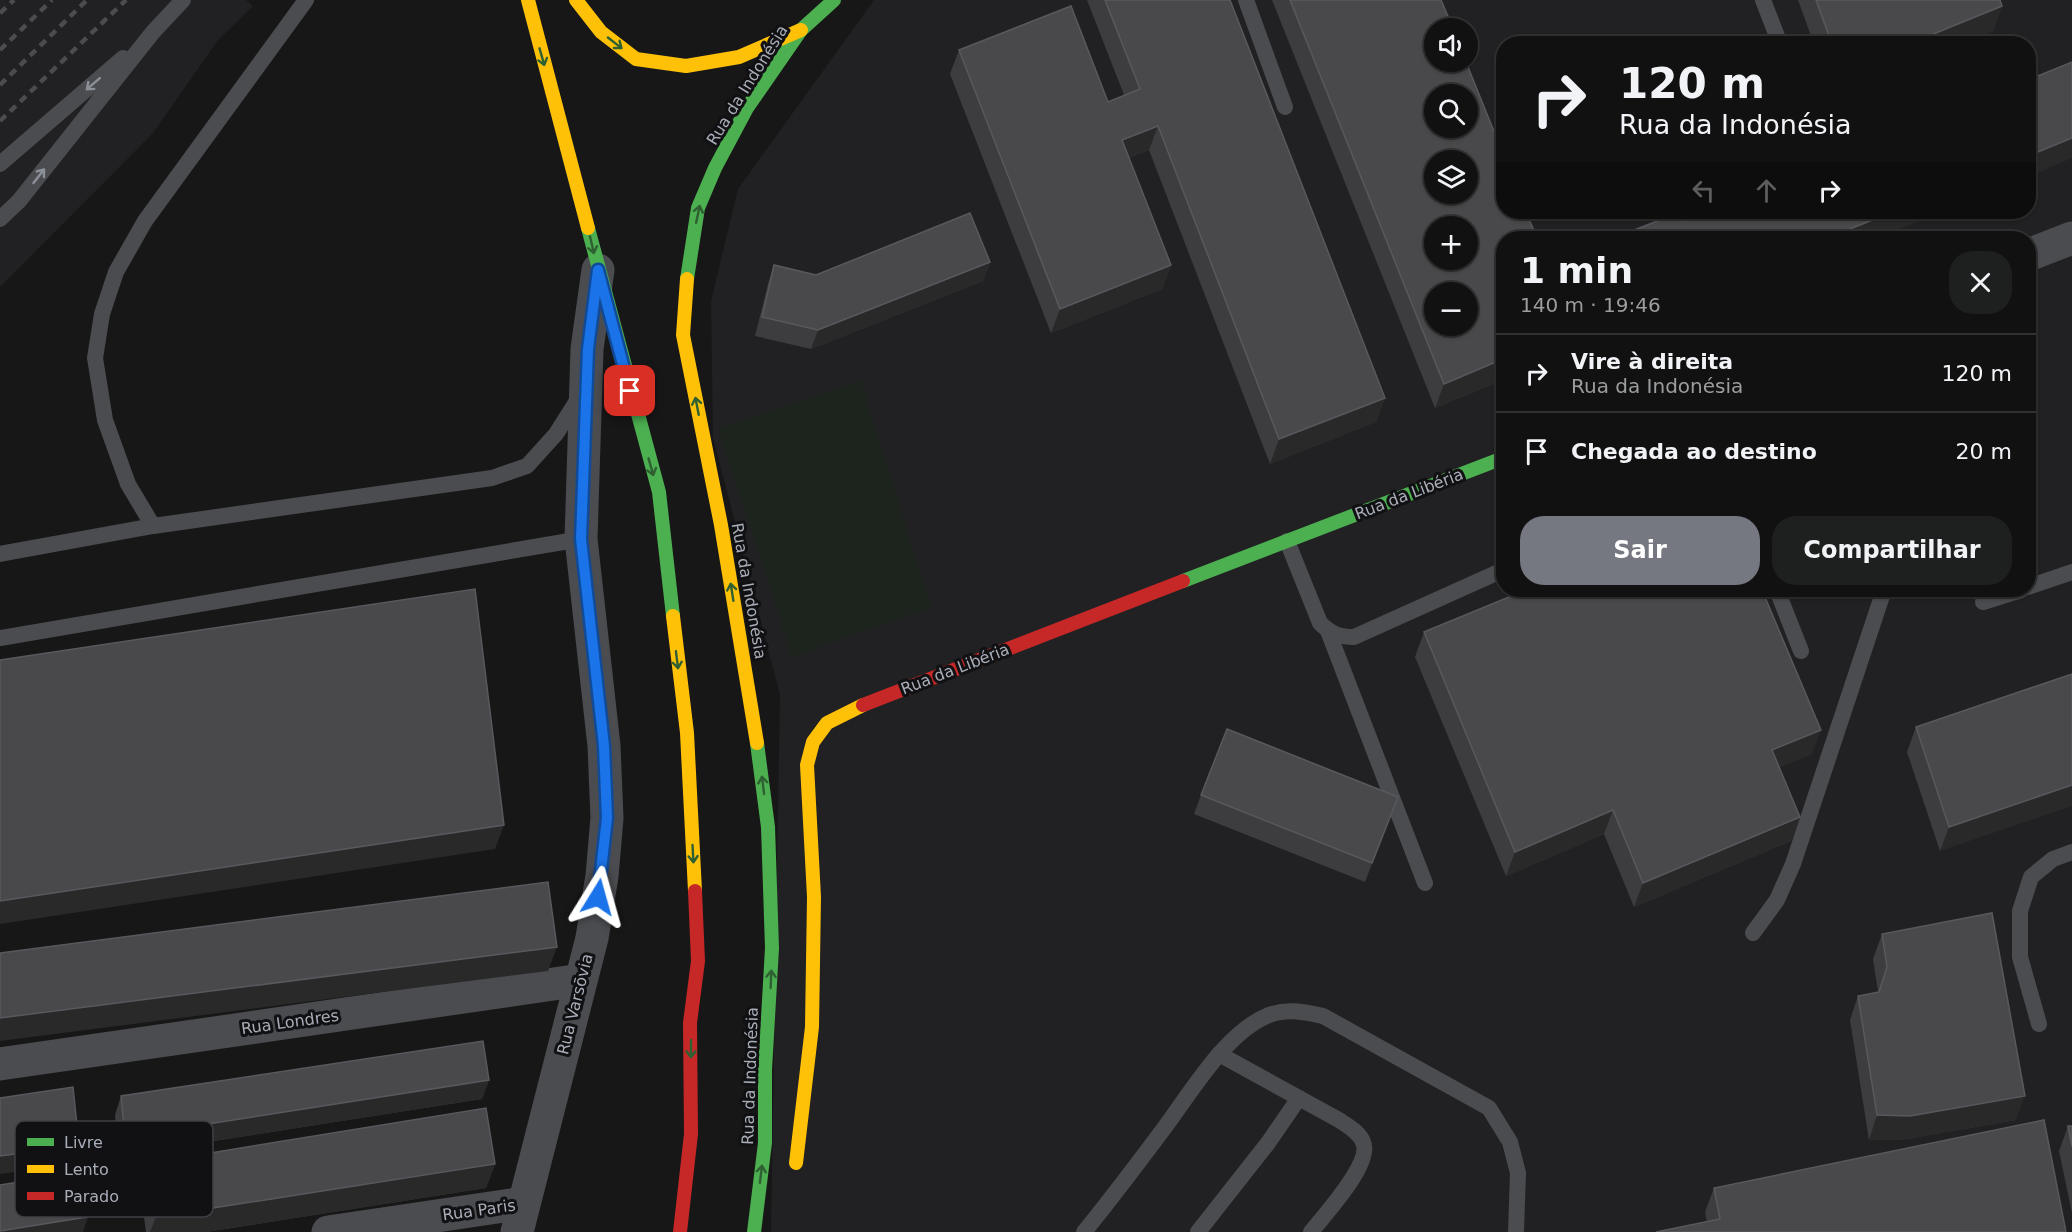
<!DOCTYPE html>
<html lang="pt">
<head>
<meta charset="utf-8">
<style>
	:root { --surface:#111; --page:#1e1f1f; --text:#f1f3f6; --muted:#9c9d9f; --line:#303131; --accent:#757880 }
	body { margin:0; font-family:"DejaVu Sans",sans-serif; background:var(--page); color:var(--text); height:100vh; display:flex; flex-direction:column; font-size:22px; white-space:nowrap }
	* { box-sizing:border-box; margin:0 }
	p { font-size:20px; color:var(--muted) }
	.icon { flex:none; width:33px; height:33px; fill:none; stroke:currentColor; stroke-width:2; stroke-linecap:round; stroke-linejoin:round }
	.map { position:relative; flex:1; overflow:hidden }
	.panel { position:absolute; left:1496px; top:231px; width:540px; height:366px; display:flex; flex-direction:column; background:var(--surface); border-radius:24px; box-shadow:0 2px 4px #0004,0 0 0 2px var(--line) }
	.panel>* { flex:none }
	.guide { position:absolute; left:1496px; top:36px; width:540px; height:183px; border-radius:24px; box-shadow:0 2px 4px #0004,0 0 0 2px var(--line); background:#111; color:var(--text); overflow:hidden }
	.tools { position:absolute; left:1424px; top:18px; display:grid; gap:12px }
	.tools a { display:grid; place-items:center; width:54px; height:54px; border-radius:50%; background:var(--surface); box-shadow:0 2px 4px #0004,0 0 0 2px var(--line); font-size:30px }
	.pin { position:absolute; display:grid; place-items:center; width:51px; height:51px; color:#fff; margin:-26px; border-radius:12px; box-shadow:0 3px 9px #0006 }
	.me { position:absolute; width:66px; margin:-33px; rotate:8deg; stroke-linejoin:round; filter:drop-shadow(0 0 4px #0008) }
	.turn { display:flex; align-items:center; gap:21px; height:126px; padding:0 24px; font-size:27px }
	.turn .icon { width:78px; height:78px; stroke-width:2.5 }
	.turn b { display:block; font-size:42px; line-height:51px }
	.lanes { display:flex; align-items:center; height:57px; padding:0 24px; background:#0003; justify-content:center; gap:30px; direction:ltr }
	.lanes .off { opacity:.35 }
	.round { display:grid; place-items:center; flex:none; width:63px; height:63px; border-radius:24px; background:var(--page) }
	.head { display:flex; align-items:center; justify-content:space-between; height:102px; padding:0 24px }
	h1 { font-size:36px; font-weight:600; line-height:45px }
	.primary-button { display:flex; gap:12px; margin-top:auto; padding:12px 24px }
	.primary-button a { flex:1; height:69px; border-radius:24px; background:var(--accent); color:#fff; font-size:24px; font-weight:600; line-height:69px; text-align:center }
	.primary-button a+a { background:var(--page); color:var(--text) }
	ul { padding:0; list-style:none }
	li { display:flex; align-items:center; gap:18px; height:78px; padding:0 24px; border-top:2px solid var(--line) }
	li div { flex:1 }
	li b { display:block; font-size:22px }
	li em { font-style:normal }
	.map>svg:first-child { display:block }
	.built { fill:#212123; fill-rule:evenodd }
	.green { fill:#1d241e }
	.lines { fill:none; stroke-linecap:round; stroke-linejoin:round }
	.lane { stroke:#4b4c50; stroke-width:16 }
	.street { stroke:#4b4c50; stroke-width:33 }
	.fast { stroke:#4caf50; stroke-width:14 }
	.slow { stroke:#ffc107; stroke-width:14 }
	.jam { stroke:#c62828; stroke-width:14 }
	.rail { stroke:#4b4c4f; stroke-width:4.5; stroke-dasharray:8 6; stroke-linecap:butt }
	.wall { fill:#3d3d3f }
	.shaded-wall { fill:#29292a }
	.building { fill:#49494c; stroke:#58595d; stroke-width:1.5; fill-rule:evenodd }
	.oneway { stroke:#2e6032 }
	.oneway2 { stroke:#8c9099 }
	.route-casing { stroke:#114b97; stroke-width:15 }
	.route { stroke:#1a73e8; stroke-width:10 }
	.labels { text-anchor:middle; dominant-baseline:central; stroke-width:6; stroke-linejoin:round; paint-order:stroke }
	.street-label { font-size:16px; fill:#a8adb8; stroke:#111113 }
	.key { fill:#111113; stroke:#3e4045; stroke-width:1.5 }
	.key-label { font-size:16px; fill:#a8adb8 }
</style>
</head>
<body>
<div class="map">
<svg width="2072" height="1232" viewBox="0 0 2072 1232">
	<rect width="100%" height="100%" fill="#171717"/>
	<!-- built -->
	<g class="built">
		<polygon points="0,0 246,0 253,6 218,40 153,133 0,287"/>
		<path d="M874 0H2072V1232H771L780 695 713 438 711 301 738 189ZM1434 28H1467V62H1434ZM1503 44H2028V212H1503ZM1434 94H1467V128H1434ZM1434 160H1467V194H1434ZM1434 226H1467V260H1434ZM1503 238H2028V590H1503ZM1434 292H1467V326H1434Z"/>
	</g>
	<!-- green -->
	<polygon class="green" points="861,381 931,607 792,657 718,428"/>
	<g class="lines">
		<!-- lane -->
		<g class="lane">
			<polyline points="306,0 145,221 116,272 102,314 95,358 105,420 128,484 153,526 492,478 527,466 556,434 580,396"/>
			<polyline points="1246,0 1285,107"/>
			<polyline points="1763,0 1780,44"/>
			<polyline points="0,164 123,58"/>
			<polyline points="0,219 19,201 153,32 183,0"/>
			<path d="M1287 541 1320 623C1331 634 1339 637 1354 637L1503 570"/>
			<polyline points="0,554 153,526"/>
			<polyline points="2028,587 2072,572"/>
			<polyline points="1777,590 1801,651"/>
			<polyline points="1983,602 2021,590"/>
			<polyline points="1328,631 1425,883"/>
			<polyline points="0,638 581,539"/>
			<polyline points="1753,933 1777,900 1793,864 1884,590"/>
			<polyline points="2039,1024 2020,957 2020,911 2031,877 2053,859 2072,852"/>
			<path d="M1219 1054 1339 1120C1348 1126 1359 1132 1363 1142 1373 1163 1325 1214 1311 1232"/>
			<path d="M1084 1232C1112 1198 1138 1163 1165 1127 1192 1091 1226 1032 1269 1015 1288 1008 1304 1012 1323 1016L1489 1108 1510 1142 1518 1173 1516 1232"/>
			<polyline points="1198,1232 1268,1143 1299,1098"/>
		</g>
		<!-- street -->
		<g class="street">
			<polyline points="2028,255 2072,238"/>
			<polyline points="0,1064 581,980"/>
			<polyline points="328,1232 524,1203"/>
			<polyline points="517,1232 592,938 602,876 607,818 604,746 581,539 587,349 598,270"/>
		</g>
		<!-- fast -->
		<g class="fast">
			<polyline points="588,228 659,492 673,616"/>
			<polyline points="687,279 698,208 715,168 747,108 801,30 834,0"/>
			<polyline points="1183,581 1503,458"/>
			<polyline points="754,1232 765,1143 765,1070 772,948 768,827 757,743"/>
		</g>
		<!-- slow -->
		<g class="slow">
			<polyline points="528,0 588,228"/>
			<polyline points="576,0 601,32 636,59 686,66 739,57 801,30"/>
			<polyline points="687,279 683,335 721,525 757,743"/>
			<polyline points="673,616 687,733 695,891"/>
			<polyline points="796,1163 812,1027 814,897 807,765 813,742 827,723 863,705"/>
		</g>
		<!-- jam -->
		<g class="jam">
			<polyline points="863,705 1183,581"/>
			<polyline points="680,1232 691,1134 690,1023 698,961 695,891"/>
		</g>
		<!-- rail -->
		<g class="rail">
			<polyline points="0,13 14,0"/>
			<polyline points="0,50 52,0"/>
			<polyline points="0,85 87,0"/>
			<polyline points="0,121 126,0"/>
		</g>
	</g>
	<!-- wall -->
	<g class="wall">
		<polygon points="1087,0 1230,0 1385,398 1376,422 1270,464 1149,150 1129,158 1171,265 1162,289 1051,333 950,74 959,50 1108,102 1124,95"/>
		<polygon points="1272,0 1441,0 1503,238 1503,380 1435,408"/>
		<polygon points="1798,0 2000,0 2002,6 1993,31 1961,44 1814,44"/>
		<polygon points="990,262 983,281 811,349 755,336 768,284 774,265 816,275"/>
		<polygon points="1424,632 1812,754 1779,767 1800,817 1791,841 1634,907 1604,834 1506,876 1415,657"/>
		<polygon points="2072,674 1940,851 1907,752 1916,727"/>
		<polygon points="1201,795 1391,816 1365,882 1194,814"/>
		<polygon points="1882,934 2016,1120 1901,1140 1869,1140 1850,1020 1858,996 1878,992 1873,959"/>
		<polygon points="489,1080 482,1099 118,1156 115,1115 121,1096"/>
		<polygon points="2068,1126 2072,1126 2072,1213 2059,1151"/>
		<polygon points="149,1163 495,1164 486,1188 206,1232 146,1232 140,1187"/>
		<polygon points="1714,1188 2066,1232 1707,1222 1705,1212"/>
	</g>
	<!-- shaded-wall -->
	<g class="shaded-wall">
		<polygon points="2002,6 1993,31 1961,44 1909,44"/>
		<polygon points="1158,126 1149,150 1114,165 1122,140"/>
		<polygon points="2072,138 2072,158 2028,177 2028,156"/>
		<polygon points="1893,212 1943,212 1877,238 1827,238"/>
		<polygon points="990,262 983,281 811,349 818,330"/>
		<polygon points="1171,265 1162,289 1051,333 1060,309"/>
		<polygon points="1503,359 1503,380 1435,408 1444,384"/>
		<polygon points="1385,398 1376,422 1270,464 1279,439"/>
		<polygon points="1821,730 1812,754 1763,774 1772,750"/>
		<polygon points="2072,785 2072,806 1940,851 1949,827"/>
		<polygon points="1398,797 1391,816 1365,882 1372,863"/>
		<polygon points="1613,810 1604,834 1506,876 1515,852"/>
		<polygon points="1800,817 1791,841 1634,907 1643,883"/>
		<polygon points="504,825 495,849 0,924 0,901"/>
		<polygon points="557,947 548,971 0,1041 0,1018"/>
		<polygon points="489,1080 482,1099 118,1156 125,1137"/>
		<polygon points="2025,1096 2016,1120 1901,1140 1869,1140 1877,1115"/>
		<polygon points="79,1145 72,1164 0,1174 0,1156"/>
		<polygon points="495,1164 486,1188 206,1232 150,1232 156,1217"/>
		<polygon points="88,1217 83,1232 0,1232 0,1231"/>
	</g>
	<!-- building -->
	<g class="building">
		<polygon points="1105,0 1230,0 1385,398 1279,439 1158,126 1122,140 1171,265 1060,309 959,50 1071,6 1108,102 1140,89"/>
		<path d="M1290 0H1441L1453 28H1434V62H1466L1503 154V212H1526L1537 238H1503V359L1444 384ZM1434 94H1467V128H1434ZM1434 160H1467V194H1434ZM1434 226H1467V260H1434ZM1434 292H1467V326H1434Z"/>
		<polygon points="1816,0 2000,0 2002,6 1909,44 1832,44"/>
		<polygon points="2072,62 2072,138 2028,156 2028,80"/>
		<polygon points="1680,212 1683,221 1707,212 1893,212 1827,238 1614,238"/>
		<polygon points="970,213 990,262 818,330 762,317 774,265 816,275"/>
		<polygon points="475,589 504,825 0,901 0,660"/>
		<polygon points="1526,590 1762,590 1821,730 1772,750 1800,817 1643,883 1613,810 1515,852 1424,632"/>
		<polygon points="2072,674 2072,785 1949,827 1916,727"/>
		<polygon points="1227,729 1398,797 1372,863 1201,795"/>
		<polygon points="548,882 557,947 0,1018 0,953"/>
		<polygon points="1992,913 2025,1096 1910,1116 1877,1115 1858,996 1879,992 1887,967 1882,934"/>
		<polygon points="483,1041 489,1080 125,1137 121,1096"/>
		<polygon points="73,1087 79,1145 0,1156 0,1098"/>
		<polygon points="486,1108 495,1164 156,1217 149,1163"/>
		<polygon points="2044,1120 2066,1232 1656,1232 1720,1219 1714,1188"/>
		<polygon points="2068,1126 2072,1126 2072,1146"/>
		<polygon points="81,1172 88,1217 0,1231 0,1185"/>
	</g>
	<!-- one-way arrows -->
	<defs><path id="oneway-shaft" d="M-6 0H5M1.5-3L5.5 0L1.5 3" fill="none" stroke-width="1.6" stroke-linecap="round" stroke-linejoin="round" transform="scale(1.5)"/></defs>
	<g class="oneway">
		<use href="#oneway-shaft" transform="translate(615 43) rotate(38)"/>
		<use href="#oneway-shaft" transform="translate(542 57) rotate(74)"/>
		<use href="#oneway-shaft" transform="translate(698 214) rotate(-78)"/>
		<use href="#oneway-shaft" transform="translate(592 245) rotate(77)"/>
		<use href="#oneway-shaft" transform="translate(697 406) rotate(-101)"/>
		<use href="#oneway-shaft" transform="translate(651 467) rotate(74)"/>
		<use href="#oneway-shaft" transform="translate(732 592) rotate(-99)"/>
		<use href="#oneway-shaft" transform="translate(677 660) rotate(83)"/>
		<use href="#oneway-shaft" transform="translate(763 785) rotate(-97)"/>
		<use href="#oneway-shaft" transform="translate(693 854) rotate(87)"/>
		<use href="#oneway-shaft" transform="translate(771 979) rotate(-88)"/>
		<use href="#oneway-shaft" transform="translate(691 1049) rotate(90)"/>
		<use href="#oneway-shaft" transform="translate(761 1174) rotate(-83)"/>
	</g>
	<g class="oneway2">
		<use href="#oneway-shaft" transform="translate(93 84) rotate(139)"/>
		<use href="#oneway-shaft" transform="translate(39 176) rotate(-52)"/>
	</g>
	<g class="lines">
		<defs>
			<polyline id="route" points="598,897 607,818 604,746 581,539 588,349 598,270 630,391"/>
		</defs>
		<!-- route casing -->
		<use href="#route" class="route-casing"/>
		<!-- route -->
		<use href="#route" class="route"/>
	</g>
	<g class="labels">
		<!-- street labels -->
		<g class="street-label">
			<text transform="translate(747 85) rotate(-58)">Rua da Indonésia</text>
			<text transform="translate(1409 494) rotate(-21)">Rua da Libéria</text>
			<text transform="translate(749 591) rotate(80)">Rua da Indonésia</text>
			<text transform="translate(955 669) rotate(-21)">Rua da Libéria</text>
			<text transform="translate(575 1004) rotate(-76)">Rua Varsōvia</text>
			<text transform="translate(290 1022) rotate(-8)">Rua Londres</text>
			<text transform="translate(750 1076) rotate(-88)">Rua da Indonésia</text>
			<text transform="translate(479 1210) rotate(-8)">Rua Paris</text>
		</g>
	</g>
	<!-- legend -->
	<rect x="15" y="1121" width="198" height="96" rx="9" class="key"/>
	<rect x="27" y="1138" width="27" height="8" fill="#4caf50"/>
	<rect x="27" y="1165" width="27" height="8" fill="#ffc107"/>
	<rect x="27" y="1192" width="27" height="8" fill="#c62828"/>
	<g class="key-label">
		<text x="64" y="1148">Livre</text>
		<text x="64" y="1175">Lento</text>
		<text x="64" y="1202">Parado</text>
	</g>
</svg>
<div class="tools">
<a><svg class="icon" aria-label="sound" viewBox="0 0 24 24"><path d="M4 9h4l5-4v14l-5-4H4zM17 9q2 3 0 6"/></svg></a>
<a><svg class="icon" aria-label="search" viewBox="0 0 24 24"><circle cx="10" cy="10" r="6"/><path d="M15 15l6 6"/></svg></a>
<a><svg class="icon" aria-label="layers" viewBox="0 0 24 24"><path d="M12 4l9 5-9 5-9-5zM3 14l9 5 9-5"/></svg></a>
<a>+</a>
<a>−</a>
</div>
<div class="pin" style="left:630px;top:391px;background:#d93025"><svg class="icon" aria-label="arrive" viewBox="0 0 24 24"><path d="M6 21V4h12l-3 4 3 4H6"/></svg></div>
<svg class="me" style="left:598px;top:897px" viewBox="-20 -20 40 40"><path d="M0-17L14 15 0 8-14 15z" fill="#1a73e8" stroke="#fff" stroke-width="4"/></svg>
<div class="guide">
<div class="turn"><svg class="icon" aria-label="right" viewBox="0 0 24 24"><path d="M7 20v-9h11M14 6l5 5-5 5"/></svg><div><b>120 m</b>Rua da Indonésia</div></div>
<div class="lanes"><svg class="icon off" aria-label="left" viewBox="0 0 24 24"><path d="M17 20v-9H6M10 6l-5 5 5 5"/></svg><svg class="icon off" aria-label="ahead" viewBox="0 0 24 24"><path d="M12 20V5M6 11l6-6 6 6"/></svg><svg class="icon" aria-label="right" viewBox="0 0 24 24"><path d="M7 20v-9h11M14 6l5 5-5 5"/></svg></div>
</div>
<section class="panel">
<div class="head"><div><h1>1 min</h1><p>140 m · 19:46</p></div><a class="round"><svg class="icon" aria-label="close" viewBox="0 0 24 24"><path d="M6 6l12 12M18 6L6 18"/></svg></a></div>
<ul>
<li><svg class="icon" aria-label="right" viewBox="0 0 24 24"><path d="M7 20v-9h11M14 6l5 5-5 5"/></svg><div><b>Vire à direita</b><p>Rua da Indonésia</p></div><em>120 m</em></li>
<li><svg class="icon" aria-label="arrive" viewBox="0 0 24 24"><path d="M6 21V4h12l-3 4 3 4H6"/></svg><div><b>Chegada ao destino</b></div><em>20 m</em></li>
</ul>
<div class="primary-button"><a>Sair</a><a>Compartilhar</a></div>
</section>
</div>
</body>
</html>
